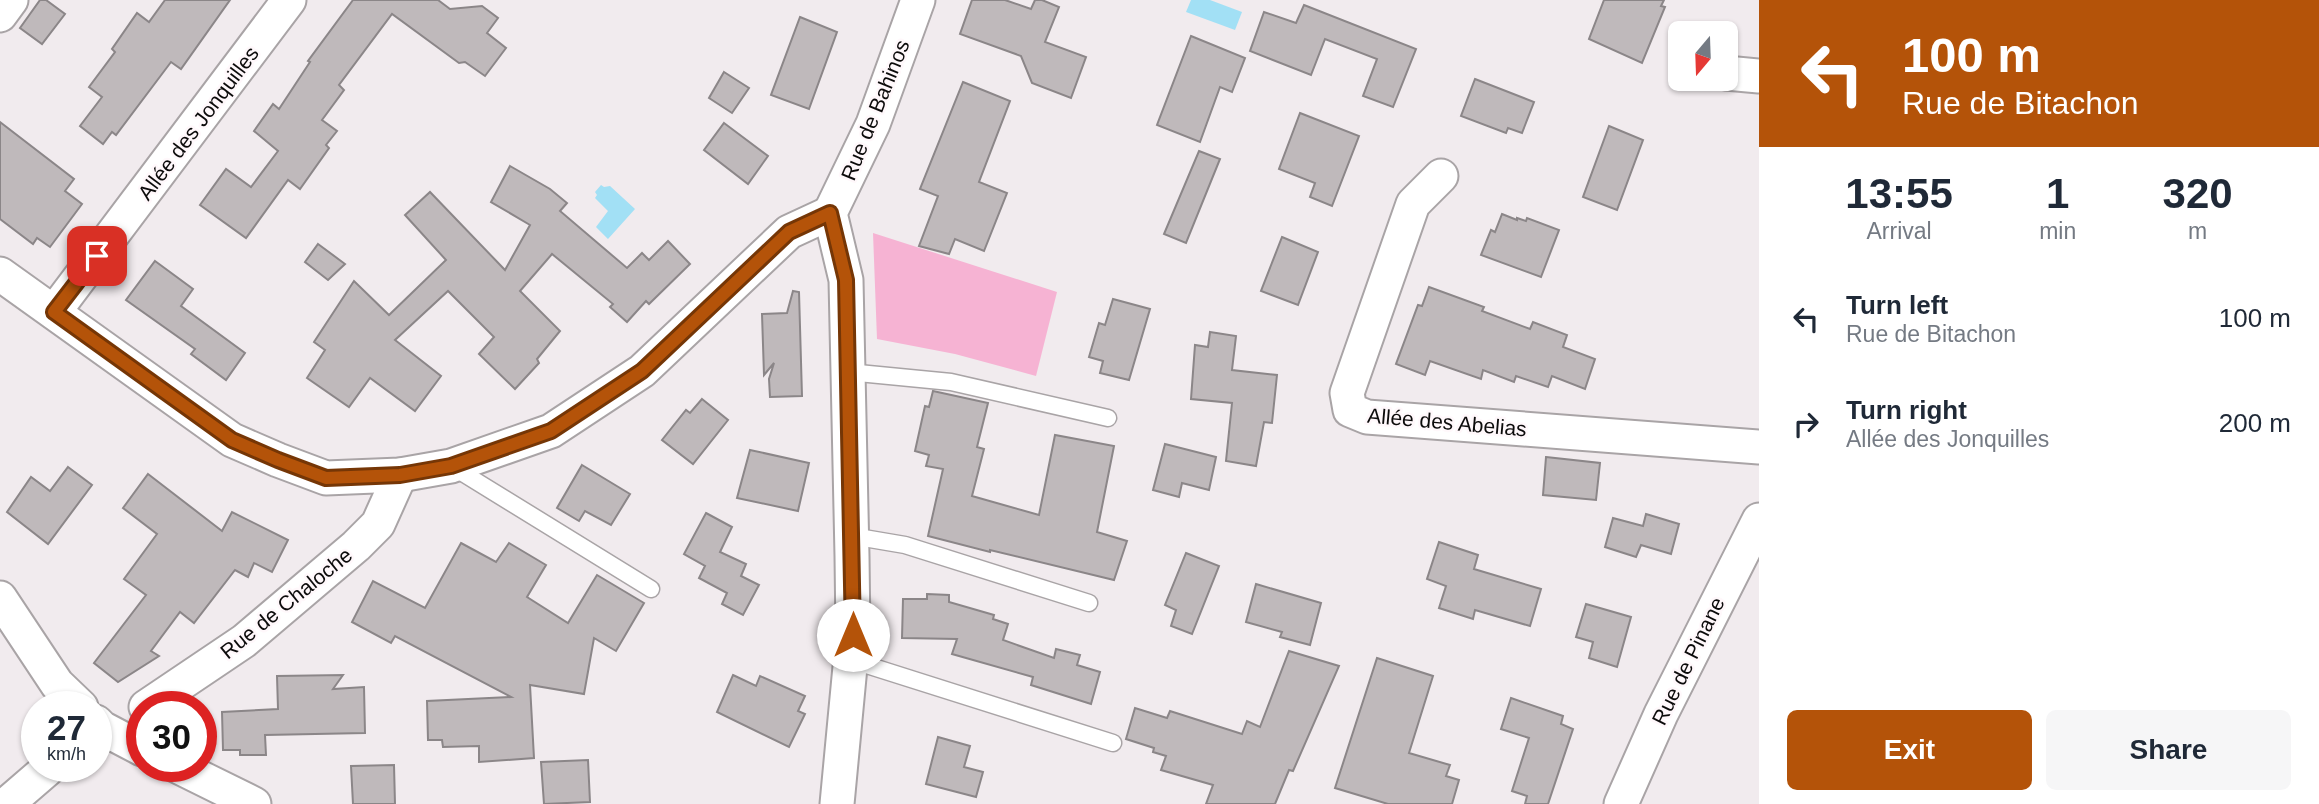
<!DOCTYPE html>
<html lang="en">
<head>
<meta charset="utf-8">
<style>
	:root { --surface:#fff; --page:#f6f6f7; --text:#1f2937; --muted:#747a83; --accent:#b45309 }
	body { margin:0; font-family:Arial,sans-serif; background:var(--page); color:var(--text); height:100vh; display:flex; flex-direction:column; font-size:26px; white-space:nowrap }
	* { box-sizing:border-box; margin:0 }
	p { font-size:23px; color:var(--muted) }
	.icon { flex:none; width:38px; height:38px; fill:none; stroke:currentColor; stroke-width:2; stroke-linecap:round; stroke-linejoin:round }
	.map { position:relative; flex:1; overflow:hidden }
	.sheet { display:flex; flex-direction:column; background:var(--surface); width:560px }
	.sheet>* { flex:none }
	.banner { background:#b45309; color:#fff; overflow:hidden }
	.needle { width:46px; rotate:199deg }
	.buttons { position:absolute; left:1668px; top:21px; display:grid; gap:14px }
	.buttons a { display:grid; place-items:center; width:70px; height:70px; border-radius:10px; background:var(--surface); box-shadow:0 2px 5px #0004; font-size:35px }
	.speed { position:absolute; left:21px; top:691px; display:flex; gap:14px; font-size:35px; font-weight:700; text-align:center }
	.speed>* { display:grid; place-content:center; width:91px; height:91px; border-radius:50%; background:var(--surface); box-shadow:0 2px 5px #0004; line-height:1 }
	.speed small { font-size:18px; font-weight:400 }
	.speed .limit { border:10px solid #d22; background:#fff; color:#111 }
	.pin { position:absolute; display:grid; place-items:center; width:60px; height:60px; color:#fff; margin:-30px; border-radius:14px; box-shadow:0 4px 10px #0006 }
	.me { position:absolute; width:77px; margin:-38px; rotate:0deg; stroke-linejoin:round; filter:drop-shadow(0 0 5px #0008) }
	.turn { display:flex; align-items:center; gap:24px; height:147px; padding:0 28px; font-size:32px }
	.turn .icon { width:91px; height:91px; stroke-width:2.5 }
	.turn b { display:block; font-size:49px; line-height:60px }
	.eta { display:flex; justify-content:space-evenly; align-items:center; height:119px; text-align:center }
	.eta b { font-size:42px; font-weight:700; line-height:49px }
	.primary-button { display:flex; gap:14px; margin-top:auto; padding:14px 28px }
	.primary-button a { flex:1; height:80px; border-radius:10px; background:var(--accent); color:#fff; font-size:28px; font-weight:700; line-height:80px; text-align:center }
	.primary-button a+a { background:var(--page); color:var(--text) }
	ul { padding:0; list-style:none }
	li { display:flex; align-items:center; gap:21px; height:105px; padding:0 28px }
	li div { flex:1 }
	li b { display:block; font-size:26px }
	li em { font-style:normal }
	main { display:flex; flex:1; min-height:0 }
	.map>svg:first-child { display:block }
	.green { fill:#f6b3d3 }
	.water { fill:#a2e0f5 }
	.building { fill:#bfb9bb; stroke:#8b8688; stroke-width:2 }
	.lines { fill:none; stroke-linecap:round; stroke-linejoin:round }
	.service-casing { stroke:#a9a4a6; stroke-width:19 }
	.minor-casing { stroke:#a9a4a6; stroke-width:37 }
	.service { stroke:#fff; stroke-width:16 }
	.minor { stroke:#fff; stroke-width:33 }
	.route-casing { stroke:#753606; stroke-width:18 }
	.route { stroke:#b45309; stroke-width:12 }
	.labels { text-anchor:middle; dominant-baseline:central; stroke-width:5; stroke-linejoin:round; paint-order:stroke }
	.street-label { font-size:21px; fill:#0c0b0b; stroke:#fff8fb }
</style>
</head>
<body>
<main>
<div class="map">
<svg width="1759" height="804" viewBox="0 0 1759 804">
	<rect width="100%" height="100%" fill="#f1ebee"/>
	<!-- green -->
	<polygon class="green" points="873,233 1057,292 1036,376 955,354 877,339"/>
	<!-- water -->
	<g class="water">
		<polygon points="1191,0 1210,0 1242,12 1235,30 1186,12"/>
		<polygon points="601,185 604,187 610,186 635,209 608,239 596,227 608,211 595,198 597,195 595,192"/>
	</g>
	<!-- building -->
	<g class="building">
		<polygon points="40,0 46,0 65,14 42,44 20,28"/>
		<polygon points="165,0 230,0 181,69 171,62 116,135 112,132 103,144 80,126 102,97 89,87 115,52 112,49 137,13 149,22"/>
		<polygon points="353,0 438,0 450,9 482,6 498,18 487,33 506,48 485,76 465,62 459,63 392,14 339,85 344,90 322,120 337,131 326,145 329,148 300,189 288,180 246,238 200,205 226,169 251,187 278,151 254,131 273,104 279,109 310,62 308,61"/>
		<polygon points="972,0 1005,0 1031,9 1035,0 1042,0 1059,7 1045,42 1086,57 1071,98 1032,83 1021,56 960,34"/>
		<polygon points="1604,0 1664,0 1661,6 1665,7 1642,63 1589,39"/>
		<polygon points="1304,5 1416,49 1393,107 1363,96 1377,59 1325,39 1311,75 1250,51 1264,12 1296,23"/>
		<polygon points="800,17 837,32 809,109 771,95"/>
		<polygon points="1191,36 1245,58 1232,92 1220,87 1200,142 1157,125"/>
		<polygon points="724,72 749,88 732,113 709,98"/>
		<polygon points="1475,79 1534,102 1522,133 1508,128 1506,133 1461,116"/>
		<polygon points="963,82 1010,101 979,182 1007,193 984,251 955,239 949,254 919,246 938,196 920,189"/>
		<polygon points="1300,113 1359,136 1332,206 1310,197 1315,183 1279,169"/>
		<polygon points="0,122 74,179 65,191 82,204 50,247 37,238 33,244 0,219"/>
		<polygon points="724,123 768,156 748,184 704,150"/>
		<polygon points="1609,126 1643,140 1617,210 1583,197"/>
		<polygon points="1199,151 1220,159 1186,243 1164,234"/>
		<polygon points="510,166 550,189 567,203 560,211 627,268 642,253 649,260 668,241 690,264 649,304 646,301 627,322 610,307 613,304 552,254 520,291 560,331 537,359 539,363 515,389 479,354 494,337 448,291 395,340 441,376 415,411 370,378 349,407 307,378 325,350 314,342 354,281 389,315 446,260 405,215 430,192 505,270 530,225 491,202"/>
		<polygon points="1502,214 1517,220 1517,218 1526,221 1527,218 1559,230 1541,277 1481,255 1491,230 1495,232"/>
		<polygon points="1282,237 1318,252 1298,305 1261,291"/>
		<polygon points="318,244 345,264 328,280 305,262"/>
		<polygon points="155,261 193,289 181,306 245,353 226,380 191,354 195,349 126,300"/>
		<polygon points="1429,287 1484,307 1482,311 1530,329 1533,322 1567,335 1563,347 1595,359 1585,389 1552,376 1548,387 1516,376 1514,382 1483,370 1481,379 1430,361 1425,375 1396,364 1418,305 1422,306"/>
		<polygon points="793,291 799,292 802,396 770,397 769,379 774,363 764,375 762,314 787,313"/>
		<polygon points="1113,299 1150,309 1129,380 1100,373 1103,361 1089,357 1099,323 1105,325"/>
		<polygon points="1210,332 1236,336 1232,370 1277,375 1272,423 1264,422 1256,466 1226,461 1232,403 1191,399 1195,345 1208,347"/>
		<polygon points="933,391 988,403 977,447 984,449 972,496 1039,515 1055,435 1114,446 1097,532 1127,541 1114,580 990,550 990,552 928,536 943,469 926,466 929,455 915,451 925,406 929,407"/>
		<polygon points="702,399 728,420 693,464 662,440 686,410 690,413"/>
		<polygon points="1165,444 1216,457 1209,490 1182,483 1179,497 1153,490"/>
		<polygon points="750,450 809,463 798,511 737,498"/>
		<polygon points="1546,457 1600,463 1596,500 1543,495"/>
		<polygon points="582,465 630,494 611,525 585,511 579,521 557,508"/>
		<polygon points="68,467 92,485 48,544 7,512 31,477 50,491"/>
		<polygon points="148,474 222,531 232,512 288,540 272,572 254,563 248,577 235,570 194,623 180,612 151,651 159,656 118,682 94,663 146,595 124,579 157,534 123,508"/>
		<polygon points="706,513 732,527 720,552 746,564 741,576 759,585 743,615 722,604 727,593 699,578 705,566 684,554"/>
		<polygon points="1646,514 1679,524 1671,554 1641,545 1636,557 1605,547 1613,518 1643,526"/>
		<polygon points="1439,542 1478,555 1474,569 1541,589 1530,626 1475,610 1473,619 1439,608 1446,586 1427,579"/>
		<polygon points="461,543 496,562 509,543 546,565 527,597 568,623 597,575 644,603 616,651 594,638 584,694 530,685 534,758 479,762 479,746 443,747 442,740 428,740 427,701 511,697 395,636 391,643 352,622 373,581 425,608"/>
		<polygon points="1186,553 1219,566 1192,634 1171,626 1176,610 1165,605"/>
		<polygon points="1256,584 1321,603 1310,645 1280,637 1282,632 1246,622"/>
		<polygon points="927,594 949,595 949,602 994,615 993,619 1008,624 1003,640 1054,658 1056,649 1080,655 1077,665 1100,672 1091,704 1031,685 1033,677 952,654 957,639 902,638 903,599 927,599"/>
		<polygon points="1586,604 1631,617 1617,667 1589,658 1593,642 1576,637"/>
		<polygon points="1289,651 1339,666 1293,771 1289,770 1275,804 1206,804 1213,785 1161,770 1166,756 1153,752 1154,748 1126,739 1135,708 1167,718 1170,711 1242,734 1247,721 1260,727"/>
		<polygon points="1377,658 1433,676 1409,753 1450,765 1446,776 1459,780 1452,804 1388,804 1335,788"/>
		<polygon points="343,675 333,689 364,687 365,733 265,735 266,755 240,755 240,750 223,750 222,712 278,709 277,676"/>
		<polygon points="733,675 756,686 760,676 805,696 798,711 805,714 789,747 717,712"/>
		<polygon points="1511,698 1563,716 1561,724 1573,729 1548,804 1525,804 1527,796 1512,791 1529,738 1501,729"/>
		<polygon points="938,737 970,746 964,767 983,772 976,797 926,784"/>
		<polygon points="588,760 590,802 544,804 541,762"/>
		<polygon points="394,765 395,804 353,804 351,766"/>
	</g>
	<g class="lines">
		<defs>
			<g id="service">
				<polyline points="848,372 951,382 1108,418"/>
				<polyline points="453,467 651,589"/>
				<polyline points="852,536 905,545 1089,603"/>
				<polyline points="851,660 1113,743"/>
			</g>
			<g id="minor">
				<polyline points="0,15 11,0"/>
				<polyline points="1726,73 1759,76"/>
				<polyline points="1441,176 1413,204 1347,393 1350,410 1367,417 1759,447"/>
				<polyline points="0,274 232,440 278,460 326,478 400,475 451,466 551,431 642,371 789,232 830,213"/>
				<polyline points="54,312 289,0"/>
				<polyline points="0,598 57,684 81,707"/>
				<polyline points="146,707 244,641 356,546 378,524 400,475"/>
				<polyline points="96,722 102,728 142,749"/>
				<polyline points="177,766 254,804"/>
				<polyline points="7,804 51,766"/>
				<polyline points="837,804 853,635 852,556 846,280 830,213 873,124 918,0"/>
				<polyline points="1621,804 1661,714 1759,520"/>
			</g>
		</defs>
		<!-- service casing -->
		<use href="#service" class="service-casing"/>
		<!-- minor casing -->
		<use href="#minor" class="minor-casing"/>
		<!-- service -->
		<use href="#service" class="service"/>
		<!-- minor -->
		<use href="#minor" class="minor"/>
	</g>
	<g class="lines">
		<defs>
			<polyline id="route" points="97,256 54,312 232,440 278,460 326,478 400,475 451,466 551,431 642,371 789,232 830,213 846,280 853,635"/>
		</defs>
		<!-- route casing -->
		<use href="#route" class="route-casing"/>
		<!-- route -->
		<use href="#route" class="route"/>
	</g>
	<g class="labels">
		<!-- street labels -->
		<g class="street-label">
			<text transform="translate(875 110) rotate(-68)">Rue de Bahinos</text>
			<text transform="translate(198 123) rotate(-53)">Allée des Jonquilles</text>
			<text transform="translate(1447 422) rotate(5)">Allée des Abelias</text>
			<text transform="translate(286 603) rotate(-39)">Rue de Chaloche</text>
			<text transform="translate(1688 661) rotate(-64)">Rue de Pinane</text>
		</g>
	</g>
</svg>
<div class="buttons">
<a><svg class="needle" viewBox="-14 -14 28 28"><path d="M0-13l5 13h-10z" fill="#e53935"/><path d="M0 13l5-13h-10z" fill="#747a83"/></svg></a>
</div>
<div class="speed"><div>27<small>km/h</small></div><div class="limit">30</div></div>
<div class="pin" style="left:97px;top:256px;background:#d93025"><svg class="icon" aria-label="arrive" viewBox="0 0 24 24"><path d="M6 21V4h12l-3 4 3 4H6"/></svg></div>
<svg class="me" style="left:853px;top:635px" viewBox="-20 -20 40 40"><circle r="19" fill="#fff"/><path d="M0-13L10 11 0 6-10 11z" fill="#b45309"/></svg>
</div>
<section class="sheet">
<div class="banner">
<div class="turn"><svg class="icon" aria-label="left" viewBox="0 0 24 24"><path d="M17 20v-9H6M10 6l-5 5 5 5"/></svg><div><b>100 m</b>Rue de Bitachon</div></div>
</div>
<div class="eta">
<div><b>13:55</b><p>Arrival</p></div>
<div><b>1</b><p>min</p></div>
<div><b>320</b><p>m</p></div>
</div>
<ul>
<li><svg class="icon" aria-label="left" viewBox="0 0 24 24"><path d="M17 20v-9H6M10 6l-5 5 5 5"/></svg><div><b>Turn left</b><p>Rue de Bitachon</p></div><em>100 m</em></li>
<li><svg class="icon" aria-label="right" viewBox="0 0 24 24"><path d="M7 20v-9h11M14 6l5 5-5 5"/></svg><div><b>Turn right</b><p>Allée des Jonquilles</p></div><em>200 m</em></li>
</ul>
<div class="primary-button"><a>Exit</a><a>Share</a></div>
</section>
</main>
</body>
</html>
